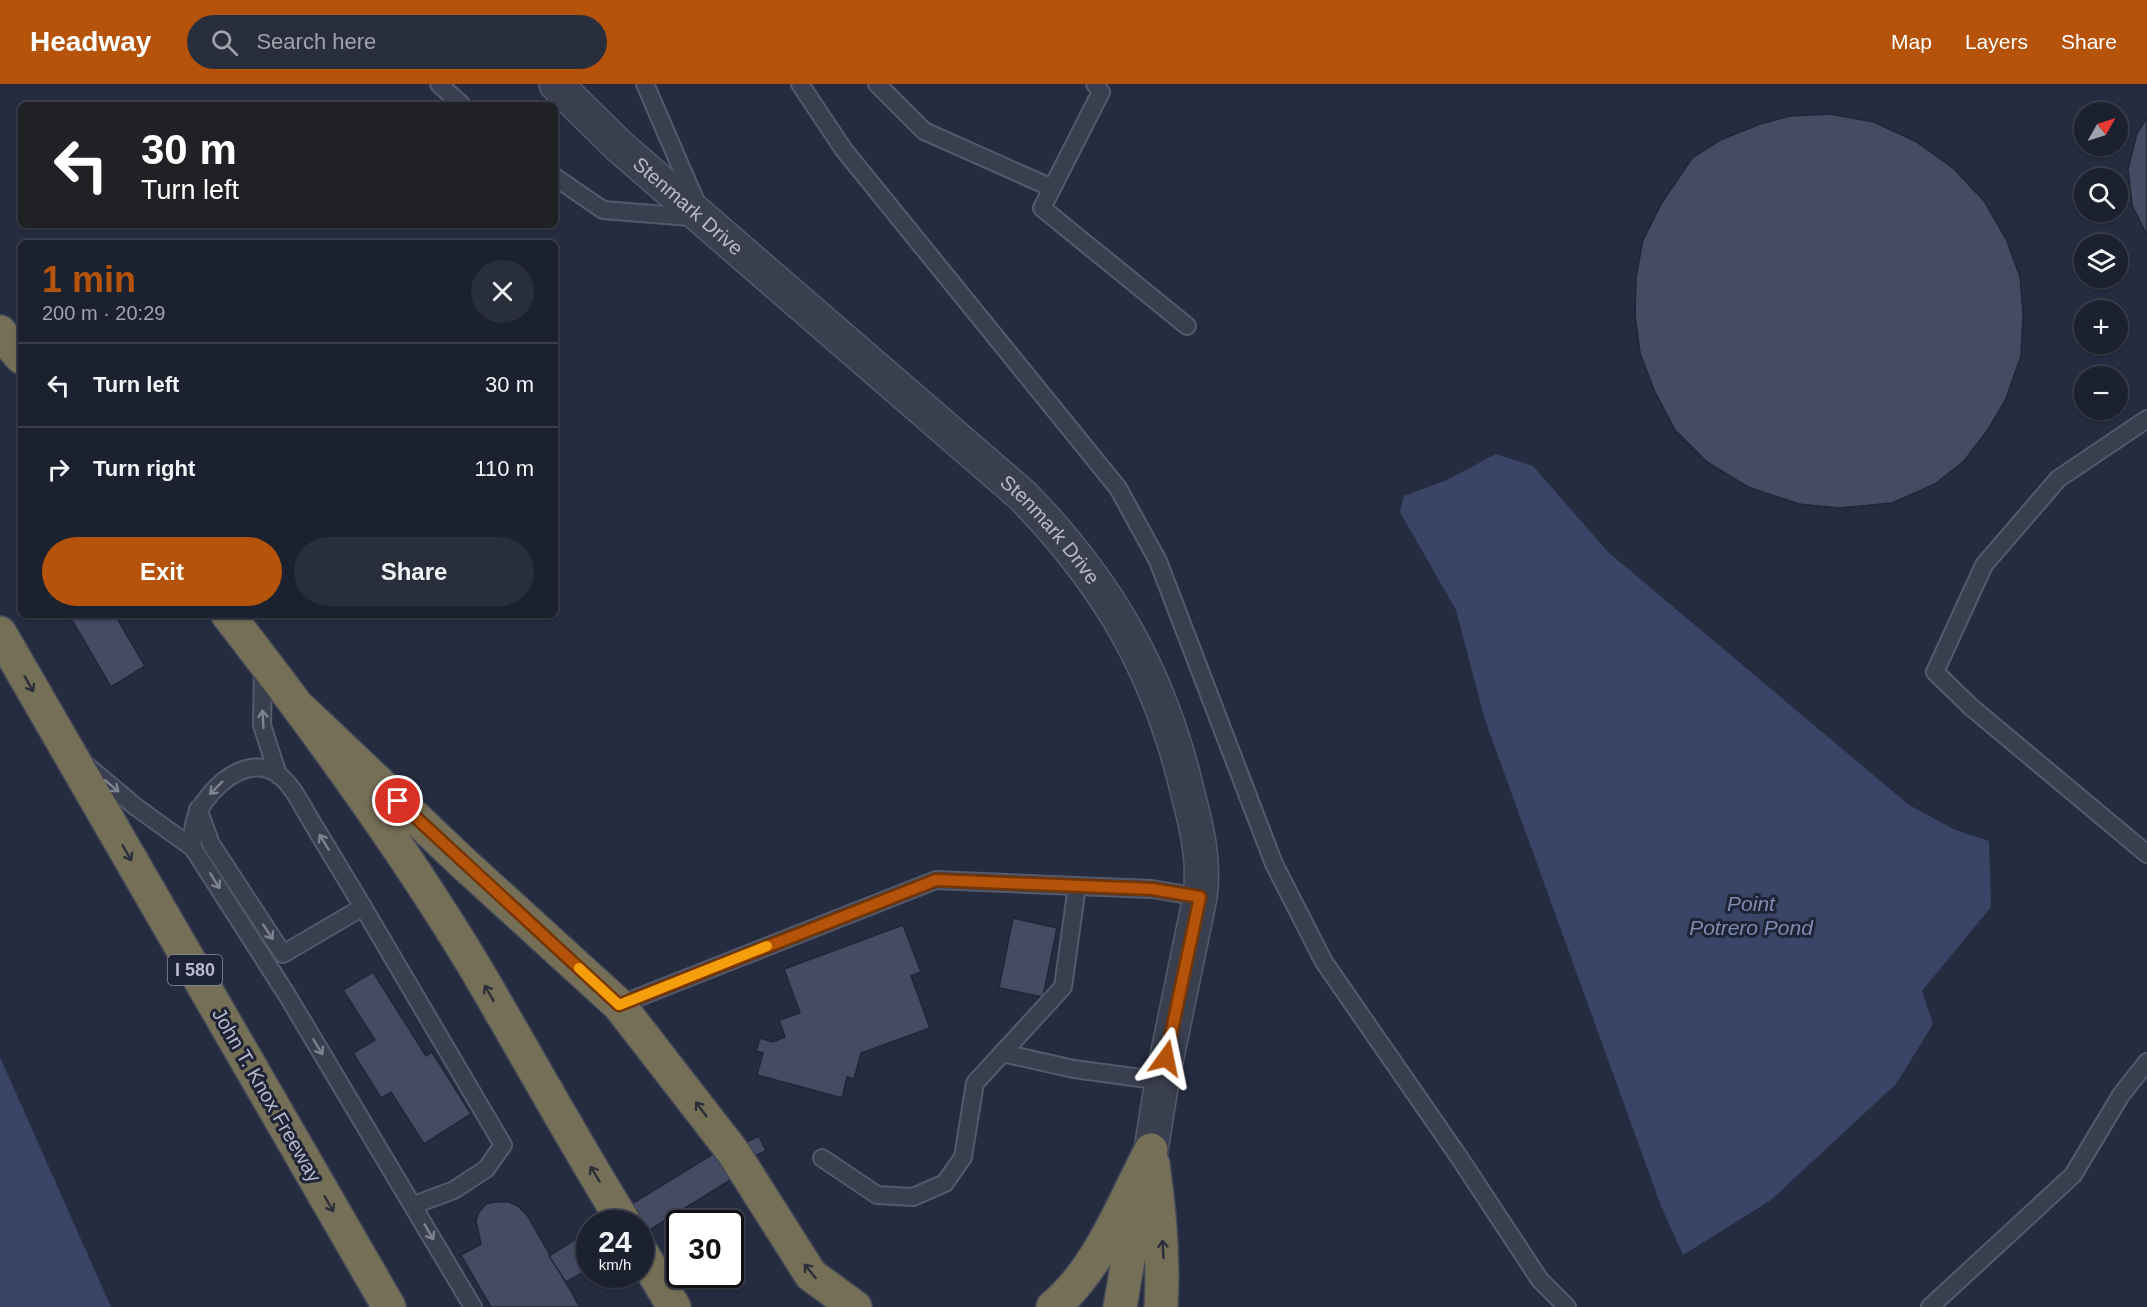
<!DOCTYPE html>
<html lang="en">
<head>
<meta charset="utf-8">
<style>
	:root { --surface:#1c2130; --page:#292e3c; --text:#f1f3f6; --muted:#a0a3ab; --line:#3a3e4c; --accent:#b45309 }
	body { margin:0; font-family:Arial,sans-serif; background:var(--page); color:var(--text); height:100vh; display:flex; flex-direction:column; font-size:22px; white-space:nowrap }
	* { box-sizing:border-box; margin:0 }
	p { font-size:20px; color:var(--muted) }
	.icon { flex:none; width:33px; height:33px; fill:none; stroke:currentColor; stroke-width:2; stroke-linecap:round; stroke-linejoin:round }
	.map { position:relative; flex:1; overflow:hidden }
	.details { position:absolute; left:18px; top:156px; width:540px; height:378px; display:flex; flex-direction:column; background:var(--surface); border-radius:9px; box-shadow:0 2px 4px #0004,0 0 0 2px var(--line) }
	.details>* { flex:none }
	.hud { position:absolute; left:18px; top:18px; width:540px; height:126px; border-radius:9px; box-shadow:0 2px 4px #0004,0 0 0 2px var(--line); background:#202124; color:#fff; overflow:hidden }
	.needle { width:39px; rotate:51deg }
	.controls { position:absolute; left:2074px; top:18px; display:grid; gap:12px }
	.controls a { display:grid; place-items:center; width:54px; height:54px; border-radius:50%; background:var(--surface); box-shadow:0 2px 4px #0004,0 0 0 2px var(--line); font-size:30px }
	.speed { position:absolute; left:576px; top:1126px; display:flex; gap:12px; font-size:30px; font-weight:700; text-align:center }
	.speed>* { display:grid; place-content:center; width:78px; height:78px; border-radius:50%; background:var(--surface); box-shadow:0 2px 4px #0004,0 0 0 2px var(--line); line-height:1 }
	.speed small { font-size:15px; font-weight:400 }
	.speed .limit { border:3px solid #111; border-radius:9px; background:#fff; color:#111 }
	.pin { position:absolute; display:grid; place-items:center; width:51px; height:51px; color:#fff; margin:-26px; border:3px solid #fff; border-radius:50%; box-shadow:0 2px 6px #0007 }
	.me { position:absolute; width:66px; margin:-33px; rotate:12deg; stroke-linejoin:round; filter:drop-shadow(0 0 4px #0008) }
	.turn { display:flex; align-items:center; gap:21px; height:126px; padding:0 24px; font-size:27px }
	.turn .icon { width:78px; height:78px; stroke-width:2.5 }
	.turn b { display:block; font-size:42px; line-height:51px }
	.round { display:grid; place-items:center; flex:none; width:63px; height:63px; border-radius:32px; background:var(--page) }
	.head { display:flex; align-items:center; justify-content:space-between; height:102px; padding:0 24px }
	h1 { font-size:36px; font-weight:600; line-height:45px; color:var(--accent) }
	.primary-button { display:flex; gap:12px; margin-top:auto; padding:12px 24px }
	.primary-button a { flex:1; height:69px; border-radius:36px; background:var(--accent); color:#fff; font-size:24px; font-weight:600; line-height:69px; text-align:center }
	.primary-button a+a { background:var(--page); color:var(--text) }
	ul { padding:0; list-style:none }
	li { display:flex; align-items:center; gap:18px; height:84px; padding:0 24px; border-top:2px solid var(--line) }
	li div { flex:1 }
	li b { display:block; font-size:22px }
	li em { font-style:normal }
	header { display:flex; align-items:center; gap:36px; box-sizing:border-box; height:84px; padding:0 30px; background:var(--accent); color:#fff }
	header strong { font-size:28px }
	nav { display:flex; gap:33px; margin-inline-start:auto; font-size:21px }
	.search { width:420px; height:54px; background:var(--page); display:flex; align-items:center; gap:15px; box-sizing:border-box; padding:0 21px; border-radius:33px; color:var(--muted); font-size:22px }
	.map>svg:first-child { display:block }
	.water { fill:#394467 }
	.building { fill:#454b62; stroke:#202637; stroke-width:1.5 }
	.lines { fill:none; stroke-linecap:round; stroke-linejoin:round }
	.service-casing { stroke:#545a6a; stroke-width:20 }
	.minor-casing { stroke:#545a6a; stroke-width:36 }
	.motorway-casing { stroke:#414757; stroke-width:36 }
	.service { stroke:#3a3f50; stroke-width:16 }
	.minor { stroke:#3a3f50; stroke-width:33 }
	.motorway { stroke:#766f57; stroke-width:33 }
	.oneway { stroke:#2b2f3a }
	.oneway2 { stroke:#7e8393 }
	.route-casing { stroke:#753606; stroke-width:15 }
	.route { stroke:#b45309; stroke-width:10 }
	.slow { stroke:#f59e0b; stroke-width:10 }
	.labels { text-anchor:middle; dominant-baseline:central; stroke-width:6; stroke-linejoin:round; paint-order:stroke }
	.shield { fill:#1e2435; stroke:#888d9d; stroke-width:1.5 }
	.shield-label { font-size:18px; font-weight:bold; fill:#b6baca }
	.street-label { font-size:20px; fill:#b6baca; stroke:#1e2435 }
	.water-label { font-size:21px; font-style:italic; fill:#7e8bb2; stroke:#1e2435 }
</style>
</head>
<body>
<header>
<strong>Headway</strong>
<div class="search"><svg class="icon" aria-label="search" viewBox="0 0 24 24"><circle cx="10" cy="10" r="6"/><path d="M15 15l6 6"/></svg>Search here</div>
<nav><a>Map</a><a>Layers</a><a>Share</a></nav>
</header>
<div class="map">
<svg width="2147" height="1223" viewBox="0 0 2147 1223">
	<rect width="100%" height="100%" fill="#252c40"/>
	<!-- water -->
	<g class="water">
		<polygon points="1496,370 1533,382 1608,468 1909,721 1955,746 1989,757 1991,823 1922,907 1933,940 1896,1000 1771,1116 1683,1171 1661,1122 1485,636 1456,526 1400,428 1404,412 1447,396"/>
		<polygon points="0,973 111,1223 0,1223"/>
	</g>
	<!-- building -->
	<g class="building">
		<polygon points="1830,30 1874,38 1915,57 1953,84 1984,117 2007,157 2020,193 2023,229 2021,272 2005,317 1987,347 1964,377 1935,400 1892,419 1839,424 1799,420 1748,403 1707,378 1675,346 1654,306 1640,269 1635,231 1636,193 1643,156 1661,120 1692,74 1720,56 1760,40 1790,32"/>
		<polygon points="2147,34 2147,151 2132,121 2128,85 2137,49"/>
		<polygon points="69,531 115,531 145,582 111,603"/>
		<polygon points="1013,834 1057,844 1043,913 999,904"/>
		<polygon points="903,841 921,888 911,892 930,944 861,969 854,995 847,993 842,1014 757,991 763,969 756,967 760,954 773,958 785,953 779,936 800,929 784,885"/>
		<polygon points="373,888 426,972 432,968 471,1030 424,1060 391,1008 381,1014 353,969 375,956 343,906"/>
		<polygon points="759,1052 766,1067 753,1073 746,1058"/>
		<polygon points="729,1060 745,1087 640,1152 640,1140 599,1140"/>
		<polygon points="495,1118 508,1118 518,1122 527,1131 580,1223 491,1223 461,1171 481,1160 476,1137 479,1128 486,1120"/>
		<polygon points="590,1146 590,1184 566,1198 549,1172"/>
	</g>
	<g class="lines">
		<defs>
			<g id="service">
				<polyline points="439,0 462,21"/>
				<polyline points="800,0 844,66 1118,404 1158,477 1274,780 1324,878 1459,1073 1540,1196 1567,1223"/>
				<polyline points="877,0 924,47 1052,104"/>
				<polyline points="1095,0 1101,8 1042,124 1187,242"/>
				<polyline points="555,93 603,126 703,134 645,0"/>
				<polyline points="2147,335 2058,395 1984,481 1935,588 1971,623 2147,770"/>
				<polyline points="263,583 262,641 278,691"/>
				<polyline points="86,681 136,723 193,764"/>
				<path d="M198 725 211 760 283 870 363 823C346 795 330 768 313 740 303 724 294 703 279 691 258 675 233 687 217 703 199 721 190 738 193 764L287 911 473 1223"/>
				<polyline points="1077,802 1152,805 1200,813"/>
				<polyline points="363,823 503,1061 486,1085 454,1106 414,1121"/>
				<polyline points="619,921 936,796 1077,802 1063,903 975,999 963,1073 945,1099 913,1113 877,1111 822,1074"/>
				<polyline points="1002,969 1074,985 1162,997"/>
				<polyline points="1930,1223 2073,1091 2121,1011 2147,978"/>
			</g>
			<g id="minor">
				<path id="s1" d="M556 0 619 62 1023 412C1109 500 1160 590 1188 710 1197 744 1205 778 1200 813L1162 997 1151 1066"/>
			</g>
			<g id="motorway">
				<polyline points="0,248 21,273"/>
				<path d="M228 531C316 644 402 762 476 885 526 970 573 1056 625 1140"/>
				<polyline points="0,549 389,1223"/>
				<polyline points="303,627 462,778 619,921 733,1068 811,1191 855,1223"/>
				<path d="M1153 1080C1160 1129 1164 1174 1161 1223"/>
				<polyline points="640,1166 674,1223"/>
				<path d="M1053 1223C1099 1185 1123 1119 1151 1066"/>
				<polyline points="1120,1223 1139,1112"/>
			</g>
		</defs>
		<!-- service casing -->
		<use href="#service" class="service-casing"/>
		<!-- minor casing -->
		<use href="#minor" class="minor-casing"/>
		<!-- motorway casing -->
		<use href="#motorway" class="motorway-casing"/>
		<!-- service -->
		<use href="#service" class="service"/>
		<!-- minor -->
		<use href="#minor" class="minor"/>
		<!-- motorway -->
		<use href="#motorway" class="motorway"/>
	</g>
	<!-- one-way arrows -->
	<defs><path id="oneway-shaft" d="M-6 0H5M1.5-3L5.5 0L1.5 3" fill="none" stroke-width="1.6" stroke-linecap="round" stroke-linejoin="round" transform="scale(1.5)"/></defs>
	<g class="oneway">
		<use href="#oneway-shaft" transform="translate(29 600) rotate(60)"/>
		<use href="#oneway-shaft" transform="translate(127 769) rotate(60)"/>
		<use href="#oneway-shaft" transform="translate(489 909) rotate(-120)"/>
		<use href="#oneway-shaft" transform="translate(701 1025) rotate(-127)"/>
		<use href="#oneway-shaft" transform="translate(595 1090) rotate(-121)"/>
		<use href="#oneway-shaft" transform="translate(329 1120) rotate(60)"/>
		<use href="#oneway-shaft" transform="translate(1163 1165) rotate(-93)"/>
		<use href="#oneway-shaft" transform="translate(810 1187) rotate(-129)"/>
	</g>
	<g class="oneway2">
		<use href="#oneway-shaft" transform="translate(263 635) rotate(-93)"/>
		<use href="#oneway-shaft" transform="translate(112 702) rotate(40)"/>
		<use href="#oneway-shaft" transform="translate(216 704) rotate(135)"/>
		<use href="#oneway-shaft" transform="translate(324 758) rotate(-121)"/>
		<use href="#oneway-shaft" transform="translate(215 797) rotate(58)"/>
		<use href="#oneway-shaft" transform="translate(268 848) rotate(57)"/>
		<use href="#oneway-shaft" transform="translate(318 963) rotate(59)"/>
		<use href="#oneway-shaft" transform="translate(429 1148) rotate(60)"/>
	</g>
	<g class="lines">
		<defs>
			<polyline id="route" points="398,717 619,921 936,796 1152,805 1200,813 1166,974"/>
		</defs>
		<!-- route casing -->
		<use href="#route" class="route-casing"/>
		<!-- route -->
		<use href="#route" class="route"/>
		<!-- slow -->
		<polyline class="slow" points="579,884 619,921 767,862"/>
	</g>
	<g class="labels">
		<!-- shield labels -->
		<rect class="shield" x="168" y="871" width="54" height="30" rx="4.5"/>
		<g class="shield-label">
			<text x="195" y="886">I 580</text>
		</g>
		<!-- street labels -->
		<g class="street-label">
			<text stroke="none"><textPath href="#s1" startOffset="180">Stenmark Drive</textPath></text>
			<text stroke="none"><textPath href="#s1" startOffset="666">Stenmark Drive</textPath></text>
			<text transform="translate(267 1011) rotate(60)">John T. Knox Freeway</text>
		</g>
		<!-- water labels -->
		<g class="water-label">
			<text x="1751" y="819">Point<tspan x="1751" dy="24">Potrero Pond</tspan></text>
		</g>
	</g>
</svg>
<div class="controls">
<a><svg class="needle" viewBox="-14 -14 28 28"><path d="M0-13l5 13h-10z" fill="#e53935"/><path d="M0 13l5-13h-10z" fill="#a0a3ab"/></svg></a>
<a><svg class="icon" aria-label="search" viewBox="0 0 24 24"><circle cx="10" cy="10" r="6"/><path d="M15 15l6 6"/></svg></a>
<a><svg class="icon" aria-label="layers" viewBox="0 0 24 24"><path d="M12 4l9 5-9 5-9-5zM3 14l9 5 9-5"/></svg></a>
<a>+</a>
<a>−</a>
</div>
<div class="speed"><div>24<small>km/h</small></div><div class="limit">30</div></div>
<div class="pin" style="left:398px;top:717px;background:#d93025"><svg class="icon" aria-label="arrive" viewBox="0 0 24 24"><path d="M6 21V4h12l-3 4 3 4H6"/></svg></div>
<svg class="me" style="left:1166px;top:974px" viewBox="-20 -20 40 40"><path d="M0-17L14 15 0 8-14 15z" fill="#b45309" stroke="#fff" stroke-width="4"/></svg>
<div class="hud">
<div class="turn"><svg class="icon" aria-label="left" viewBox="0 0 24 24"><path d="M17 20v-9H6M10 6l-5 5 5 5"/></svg><div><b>30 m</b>Turn left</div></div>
</div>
<section class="details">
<div class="head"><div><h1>1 min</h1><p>200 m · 20:29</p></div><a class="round"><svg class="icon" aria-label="close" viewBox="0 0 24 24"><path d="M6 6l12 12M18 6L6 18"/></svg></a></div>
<ul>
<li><svg class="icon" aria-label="left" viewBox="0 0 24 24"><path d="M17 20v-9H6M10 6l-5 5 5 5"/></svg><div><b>Turn left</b></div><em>30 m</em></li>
<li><svg class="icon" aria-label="right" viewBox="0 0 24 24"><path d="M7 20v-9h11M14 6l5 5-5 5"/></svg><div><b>Turn right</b></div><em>110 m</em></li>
</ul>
<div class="primary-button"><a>Exit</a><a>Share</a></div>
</section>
</div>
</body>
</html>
